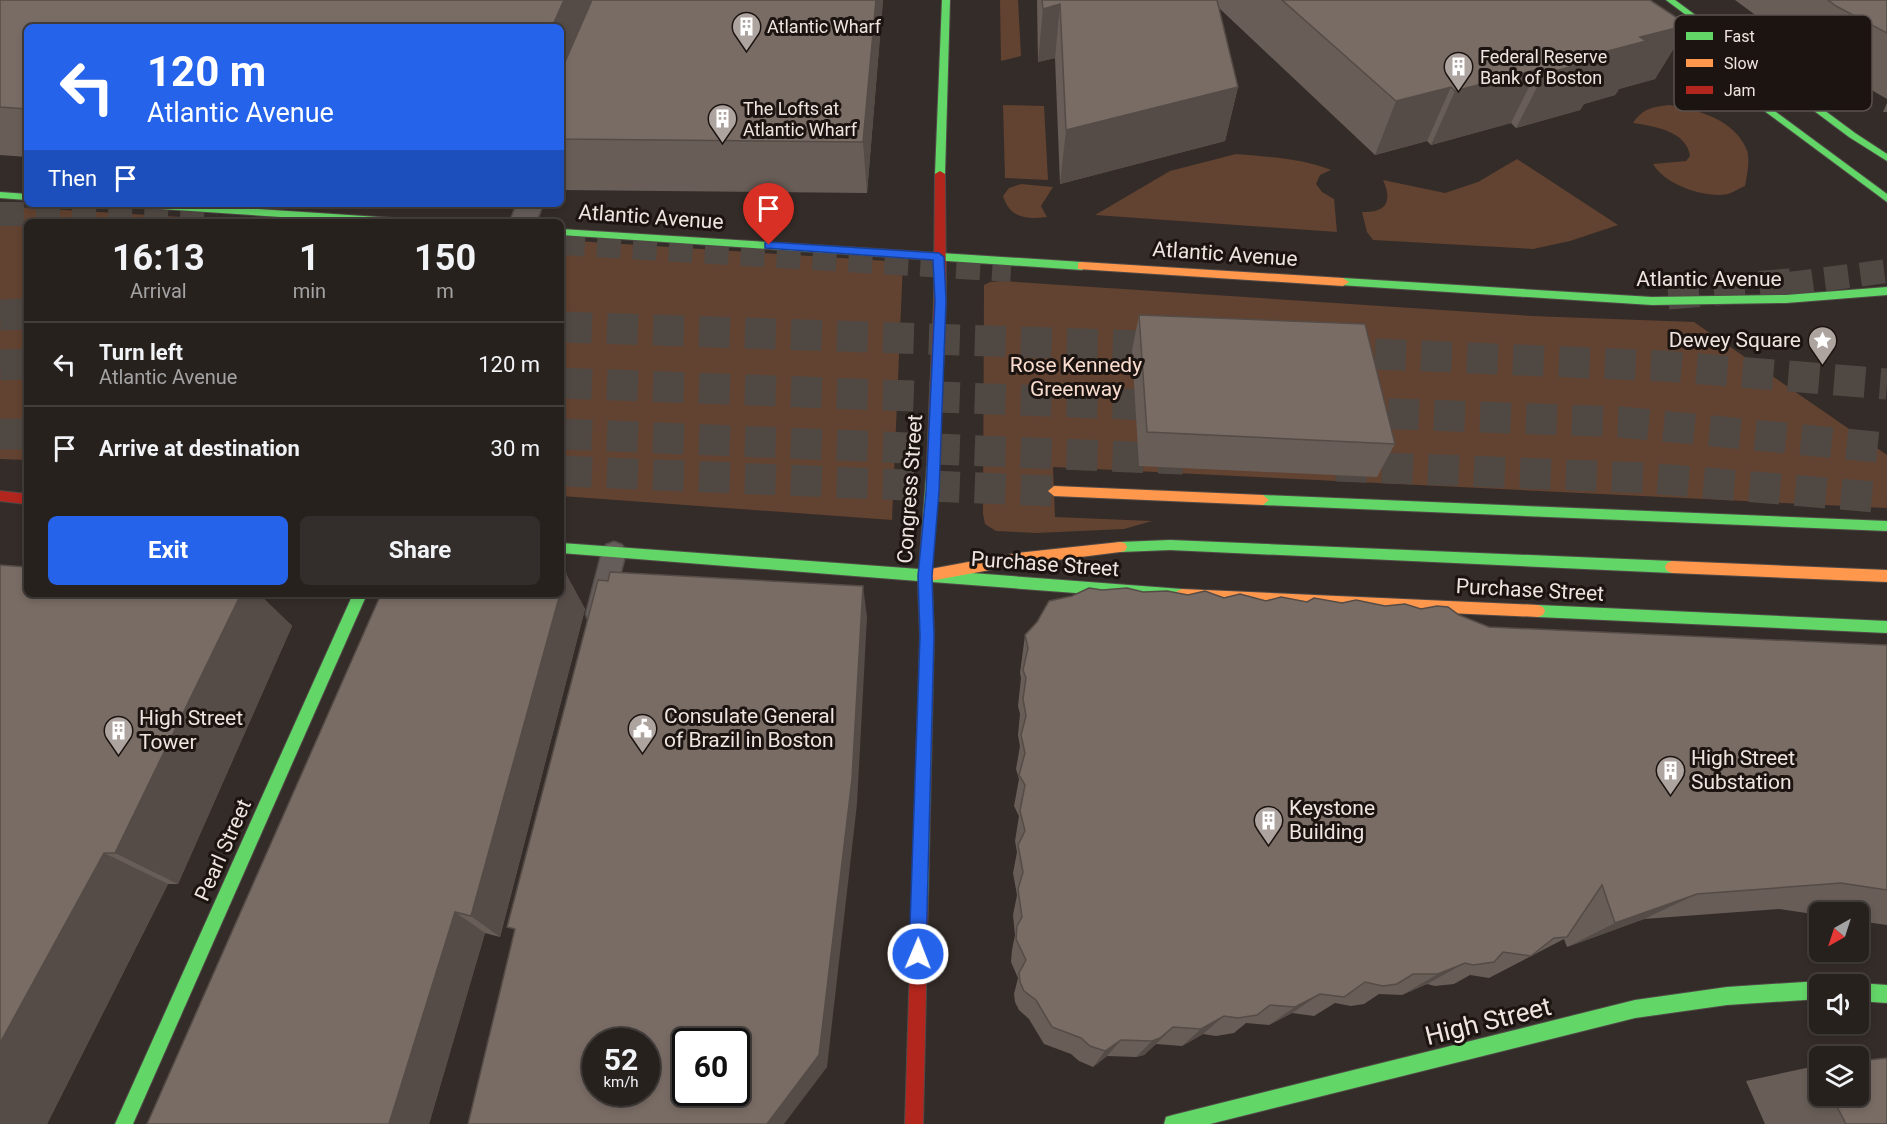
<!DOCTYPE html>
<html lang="en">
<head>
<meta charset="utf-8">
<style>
	:root { --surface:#27211e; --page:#332e2b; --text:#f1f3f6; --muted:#a4a3a4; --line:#433e3c; --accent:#2563eb }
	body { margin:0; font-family:Roboto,sans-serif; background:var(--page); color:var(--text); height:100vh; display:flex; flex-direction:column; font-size:22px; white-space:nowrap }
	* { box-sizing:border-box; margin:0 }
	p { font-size:20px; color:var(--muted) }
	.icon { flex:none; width:33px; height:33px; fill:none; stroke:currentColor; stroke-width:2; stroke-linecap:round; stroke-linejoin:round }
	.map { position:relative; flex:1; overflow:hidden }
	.details { position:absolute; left:24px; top:219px; width:540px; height:378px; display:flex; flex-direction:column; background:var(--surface); border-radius:9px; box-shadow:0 3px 9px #0003,0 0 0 2px var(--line) }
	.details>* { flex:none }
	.banner { position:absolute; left:24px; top:24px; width:540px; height:183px; border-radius:9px; box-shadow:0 3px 9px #0003,0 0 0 2px var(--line); background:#2563eb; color:#fff; overflow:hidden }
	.needle { width:39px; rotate:219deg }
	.fabs { position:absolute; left:1809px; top:902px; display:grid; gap:12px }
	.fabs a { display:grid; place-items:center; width:60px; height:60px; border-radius:9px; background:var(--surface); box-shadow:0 3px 9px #0003,0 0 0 2px var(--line); font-size:30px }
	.speed { position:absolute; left:582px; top:1028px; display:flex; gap:12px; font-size:30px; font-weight:700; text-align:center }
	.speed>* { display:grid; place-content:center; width:78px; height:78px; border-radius:50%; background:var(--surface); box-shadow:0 3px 9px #0003,0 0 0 2px var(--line); line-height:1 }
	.speed small { font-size:15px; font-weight:400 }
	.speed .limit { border:3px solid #111; border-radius:9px; background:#fff; color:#111 }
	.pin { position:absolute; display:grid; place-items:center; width:51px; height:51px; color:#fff; margin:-62px -26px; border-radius:50% 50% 50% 0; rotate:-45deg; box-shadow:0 0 6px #0007 }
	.pin .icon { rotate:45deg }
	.me { position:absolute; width:66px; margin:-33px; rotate:1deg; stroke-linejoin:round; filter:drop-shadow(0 0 4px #0008) }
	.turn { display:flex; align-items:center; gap:21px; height:126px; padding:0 24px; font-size:27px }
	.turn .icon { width:78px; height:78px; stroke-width:2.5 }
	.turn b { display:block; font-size:42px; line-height:51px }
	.then { display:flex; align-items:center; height:57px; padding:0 24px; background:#0003; gap:12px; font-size:22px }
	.eta { display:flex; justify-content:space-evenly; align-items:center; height:102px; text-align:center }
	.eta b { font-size:36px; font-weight:700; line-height:42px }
	.cta { display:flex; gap:12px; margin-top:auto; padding:12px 24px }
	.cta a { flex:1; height:69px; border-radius:9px; background:var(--accent); color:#fff; font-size:24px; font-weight:700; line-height:69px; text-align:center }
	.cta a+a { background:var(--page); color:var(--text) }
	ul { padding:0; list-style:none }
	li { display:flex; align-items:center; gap:18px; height:84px; padding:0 24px; border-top:2px solid var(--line) }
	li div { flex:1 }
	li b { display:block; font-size:22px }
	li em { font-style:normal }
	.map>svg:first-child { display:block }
	.green { fill:#624230 }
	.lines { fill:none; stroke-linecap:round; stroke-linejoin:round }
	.highway-tunnel-far1 { stroke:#504843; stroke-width:24; stroke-dasharray:24 12; stroke-linecap:butt }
	.highway-tunnel { stroke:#504843; stroke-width:31; stroke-dasharray:31 15; stroke-linecap:butt }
	.lane-casing { stroke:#514a47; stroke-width:3 }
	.street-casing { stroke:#514a47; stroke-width:3 }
	.fast-casing { stroke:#514a47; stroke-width:2 }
	.slow-casing { stroke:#514a47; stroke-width:2 }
	.jam-casing { stroke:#514a47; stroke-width:2 }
	.lane { fill:#645d59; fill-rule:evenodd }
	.street { fill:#645d59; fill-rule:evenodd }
	.fast { fill:#63d668; fill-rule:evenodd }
	.slow { fill:#ff974d; fill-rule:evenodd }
	.jam { fill:#b3261e; fill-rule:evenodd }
	.wall { fill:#685d57 }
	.shaded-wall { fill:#554c47 }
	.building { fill:#796c65; stroke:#554c47; stroke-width:1.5; fill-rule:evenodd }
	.route { fill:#2563eb; stroke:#184099; stroke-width:1.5 }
	.labels { text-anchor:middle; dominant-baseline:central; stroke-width:6; stroke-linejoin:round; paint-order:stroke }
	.far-poi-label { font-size:18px; fill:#efe4df; stroke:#1c1411; text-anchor:start }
	.street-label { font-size:21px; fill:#efe4df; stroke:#1c1411 }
	.poi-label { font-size:21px; fill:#efe4df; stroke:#1c1411; text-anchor:start }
	.park-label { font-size:21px; fill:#f9dccd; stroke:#1c1411 }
	.near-street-label { font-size:26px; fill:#efe4df; stroke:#1c1411 }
	.key { fill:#1c1411; stroke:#5b524f; stroke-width:1.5 }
	.key-label { font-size:16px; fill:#efe4df }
</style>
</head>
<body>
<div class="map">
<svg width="1887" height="1124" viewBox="0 0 1887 1124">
	<rect width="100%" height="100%" fill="#342c28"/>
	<!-- green -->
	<g class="green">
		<polygon points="1000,0 1018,0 1021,56 1001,61"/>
		<polygon points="1003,105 1044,106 1048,180 1005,178"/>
		<path d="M1670 105C1698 110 1733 119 1746 148 1751 158 1747 175 1745 186 1740 188 1734 192 1728 194 1705 199 1664 184 1653 164L1686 161 1690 156C1687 131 1653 126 1633 123 1643 108 1653 107 1670 105Z"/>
		<path d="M1236 154C1268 157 1301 158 1331 170L1320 175 1316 184 1322 192 1334 199 1337 232 1095 215 1170 171Z"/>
		<path d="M1517 159 1618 225 1570 241 1533 249 1373 240 1367 232 1362 212C1386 213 1393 202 1383 180L1445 193 1478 182Z"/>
		<path d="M1021 184 1053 187 1041 206 1047 217C1026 220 1010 218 1003 196L1009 188Z"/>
		<polygon points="0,206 263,222 27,222 27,460 0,459"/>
		<polygon points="561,240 903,262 892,520 561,496"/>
		<polygon points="1001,281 1532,316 1694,322 1887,455 1887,508 1053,467 1055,517 1152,521 1124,529 1036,533 996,531 985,524 983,514 984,285 990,282"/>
	</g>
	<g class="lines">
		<!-- highway-tunnel-far1 -->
		<g class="highway-tunnel-far1">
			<polyline points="0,214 88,214 216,222"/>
			<polyline points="561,243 1011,270"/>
			<polyline points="1789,284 1887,271"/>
		</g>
		<!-- highway-tunnel -->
		<g class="highway-tunnel">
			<polyline points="1668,294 1801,283"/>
			<polyline points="0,315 27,314"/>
			<polyline points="561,327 1178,347"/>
			<polyline points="1329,352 1664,366 1887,384"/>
			<polyline points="0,365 27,364"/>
			<polyline points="561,383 1180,406"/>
			<polyline points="1342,412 1621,422 1887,448"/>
			<polyline points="0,434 27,434"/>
			<polyline points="561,434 1183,459"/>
			<polyline points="1336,466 1647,478 1887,498"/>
			<polyline points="561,471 1054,491"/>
		</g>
		<defs>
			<polygon id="lane" points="614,542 622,545 626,552 610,614 607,622 598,625 589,622 586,614 602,552 606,545"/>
			<polygon id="street" points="517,204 543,204 536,222 510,222"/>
			<g id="fast">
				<polygon points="942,0 950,0 945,174 940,177 935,174"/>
				<polygon points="1615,0 1624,0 1887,194 1887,202"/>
				<polygon points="1666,0 1675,0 1855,133 1887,154 1887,161 1849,137"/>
				<polygon points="0,192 27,194 27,200 0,198"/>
				<polygon points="125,204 181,204 409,219 414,222 357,222 130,207"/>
				<polygon points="561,229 1082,262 1087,266 1082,270 561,235"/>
				<polygon points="1343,278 1652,297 1786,295 1887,287 1887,295 1786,303 1652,305 1339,285 1337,282"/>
				<polygon points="933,460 939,465 932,570 1182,589 1187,591 1189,595 1187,599 1182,601 932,582 934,636 928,899 926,905 920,907 914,905 912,899 920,636 918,581 561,553 561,543 919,569 927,465"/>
				<polygon points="1263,495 1887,521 1887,531 1263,505 1257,500"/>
				<polygon points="1170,540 1672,561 1677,563 1679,567 1677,571 1672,573 1170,550 1120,552 1115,551 1113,547 1115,543 1120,542"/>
				<polygon points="353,594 367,594 133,1124 115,1124"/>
				<polygon points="1538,605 1887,621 1887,633 1538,617 1533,615 1531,611 1533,607"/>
				<polygon points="1820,981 1826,984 1820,984 1820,999 1727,1005 1635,1018 1210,1124 1164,1124 1166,1117 1173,1115 1635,1000 1727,987"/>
				<polygon points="1858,983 1887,985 1887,1003 1858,1001"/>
			</g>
			<g id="slow">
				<polygon points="1082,262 1343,278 1349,282 1343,286 1078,269 1078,263"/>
				<polygon points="1054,486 1263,495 1269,500 1263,505 1054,496 1048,491"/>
				<polygon points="1120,542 1125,543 1127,547 1125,551 1120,552 1017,565 925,582 920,580 918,576 920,572 925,570 1017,553"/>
				<polygon points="1672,561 1887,570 1887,582 1672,573 1667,571 1665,567 1667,563"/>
				<polygon points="1182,589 1538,605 1543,607 1545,611 1543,615 1538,617 1182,601 1177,599 1175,595 1177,591"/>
			</g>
			<g id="jam">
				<polygon points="940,171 945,174 946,301 939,465 933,470 927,465 934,301 935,174"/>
				<polygon points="0,491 27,494 27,504 0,501"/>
				<polygon points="920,891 926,893 928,899 923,1124 905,1124 912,899 914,893"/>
			</g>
		</defs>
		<!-- lane casing -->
		<use href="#lane" class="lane-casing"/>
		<!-- street casing -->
		<use href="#street" class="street-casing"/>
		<!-- fast casing -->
		<use href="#fast" class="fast-casing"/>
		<!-- slow casing -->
		<use href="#slow" class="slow-casing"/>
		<!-- jam casing -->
		<use href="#jam" class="jam-casing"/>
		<!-- lane -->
		<use href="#lane" class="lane"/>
		<!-- street -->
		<use href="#street" class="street"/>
		<!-- fast -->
		<use href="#fast" class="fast"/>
		<!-- slow -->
		<use href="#slow" class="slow"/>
		<!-- jam -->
		<use href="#jam" class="jam"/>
	</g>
	<!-- wall -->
	<g class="wall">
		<polygon points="0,0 883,0 867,193 561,190 561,27 27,27 27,157 0,155"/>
		<polygon points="1037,0 1650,0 1688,25 1655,79 1619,89 1615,95 1584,104 1580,110 1516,128 1511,123 1431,145 1427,141 1375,155 1219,8 1238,87 1225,141 1060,184 1055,58 1038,62"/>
		<polygon points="1735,0 1887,0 1887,99 1804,51"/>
		<polygon points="1887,103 1887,112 1883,112"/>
		<polygon points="1139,315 1395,444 1377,477 1139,466 1132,350"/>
		<polygon points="566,574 585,609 500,937 485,933 429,1124 381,594"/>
		<polygon points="1102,590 1266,601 1342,603 1421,609 1459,615 1489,627 1887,645 1887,925 1858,921 1858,912 1820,912 1820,915 1779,909 1644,919 1567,947 1564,939 1489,978 1470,975 1454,984 1435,986 1427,984 1402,995 1379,994 1364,1004 1351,1006 1335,1003 1314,1016 1292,1013 1269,1025 1246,1023 1234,1033 1216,1036 1203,1034 1182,1046 1156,1044 1144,1055 1136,1057 1107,1056 1093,1067 1079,1061 1071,1054 1044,1044 1029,1019 1019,1010 1015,1002 1014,994 1018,978 1011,962 1012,950 1015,935 1013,915 1017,895 1013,873 1017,852 1015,841 1019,816 1014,806 1019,779 1016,769 1020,746 1018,735 1020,714 1018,706 1021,678 1020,673 1025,635"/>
		<polygon points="27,594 259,594 292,626 178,884 168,884 47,1124 0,1124"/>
		<polygon points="1820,1065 1820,1095 1858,1095 1887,1124 1765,1124 1746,1081"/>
	</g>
	<!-- shaded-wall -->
	<g class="shaded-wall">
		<polygon points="564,0 601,0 561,93 561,27 552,27"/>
		<polygon points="876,0 883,0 867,193 863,142"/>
		<polygon points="1060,4 1055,58 1038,62 1043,9"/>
		<polygon points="1688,25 1655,79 1619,89 1615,95 1584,104 1580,110 1516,128 1544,74 1604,52 1640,37"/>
		<polygon points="1538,69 1511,123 1431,145 1455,91"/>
		<polygon points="1238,87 1225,141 1060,184 1066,130"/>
		<polygon points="1451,87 1427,141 1375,155 1396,101"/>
		<polygon points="566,574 585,609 500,937 471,916"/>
		<polygon points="863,586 867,617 857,804 827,1067 784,1124 767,1124"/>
		<polygon points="241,594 259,594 292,626 178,884 115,853"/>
		<polygon points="104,853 168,884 47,1124 0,1124 0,1043"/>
		<polygon points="1697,894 1644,919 1567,947 1615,923"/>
		<polygon points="455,912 485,933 429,1124 389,1124"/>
		<polygon points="1465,963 1427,984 1402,995 1438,974"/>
		<polygon points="1320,994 1292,1013 1269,1025 1295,1007"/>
		<polygon points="1224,1016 1203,1034 1182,1046 1201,1029"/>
		<polygon points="1173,1027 1156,1044 1144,1055 1136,1057 1152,1041"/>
		<polygon points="1121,1040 1107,1056 1093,1067 1105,1051"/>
	</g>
	<!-- building -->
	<g class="building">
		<polygon points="0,0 564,0 552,27 27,27 27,109 0,107"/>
		<polygon points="592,0 876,0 863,142 561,139 561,71"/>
		<polygon points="1042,0 1217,0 1238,87 1066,130 1060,4 1043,9"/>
		<polygon points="1282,0 1650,0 1688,25 1640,37 1646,41 1604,52 1610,56 1544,74 1538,69 1455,91 1451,87 1396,101"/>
		<polygon points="1828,0 1887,0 1887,33 1836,6"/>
		<polygon points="1139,315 1365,324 1395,444 1147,432"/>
		<polygon points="0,565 27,567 27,594 241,594 115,853 104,853 0,1043"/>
		<path d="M610 572 863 586 852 779 819 1055 767 1124H468L515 929 507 927 598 580 608 581ZM596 1041H646V1092H596ZM686 1041H736V1092H686Z"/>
		<polygon points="561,574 566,574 561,592"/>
		<polygon points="1089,588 1102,590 1127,588 1143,592 1167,591 1188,595 1205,591 1224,598 1240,594 1266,601 1281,597 1307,602 1314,598 1342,603 1356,600 1385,606 1405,604 1421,609 1437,606 1448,607 1459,615 1489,627 1887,645 1887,890 1841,883 1697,894 1615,923 1602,885 1567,937 1554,938 1531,956 1503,952 1494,962 1473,965 1465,963 1438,974 1413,974 1397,984 1383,986 1365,982 1344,997 1320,994 1295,1007 1270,1005 1257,1015 1238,1018 1224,1016 1201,1029 1173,1027 1160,1038 1152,1041 1121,1040 1105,1051 1090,1046 1081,1038 1052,1027 1036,1000 1024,991 1020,982 1019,973 1026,960 1016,939 1017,926 1022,917 1018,889 1023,872 1018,845 1025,831 1020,811 1025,785 1019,775 1025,753 1021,735 1026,716 1023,699 1026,678 1023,670 1028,648 1025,635 1037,622 1049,601 1072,596"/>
		<polygon points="381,594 560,594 471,916 455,912 389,1124 147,1124"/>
		<polygon points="1887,1058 1887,1124 1846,1124 1831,1095 1858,1095 1858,1061"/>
	</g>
	<!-- route -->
	<polygon class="route" points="769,242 939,253 944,257 946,301 939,492 932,576 934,636 926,954 924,960 918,962 912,960 909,954 920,636 918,576 926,492 935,301 933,260 765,248 765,243"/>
	<!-- icons -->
	<defs>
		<symbol id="building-pin" viewBox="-11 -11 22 30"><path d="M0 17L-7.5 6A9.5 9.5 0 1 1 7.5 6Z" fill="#aea49f" stroke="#1c1411"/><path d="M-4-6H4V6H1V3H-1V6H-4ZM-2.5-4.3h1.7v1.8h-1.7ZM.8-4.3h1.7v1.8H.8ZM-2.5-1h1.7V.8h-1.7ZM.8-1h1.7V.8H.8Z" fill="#fff"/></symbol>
		<symbol id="sight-pin" viewBox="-11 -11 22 30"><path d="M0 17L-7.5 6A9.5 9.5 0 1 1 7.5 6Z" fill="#aea49f" stroke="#1c1411"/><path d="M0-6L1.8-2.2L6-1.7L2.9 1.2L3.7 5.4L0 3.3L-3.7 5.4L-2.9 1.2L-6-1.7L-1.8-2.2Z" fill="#fff"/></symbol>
		<symbol id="civic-pin" viewBox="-11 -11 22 30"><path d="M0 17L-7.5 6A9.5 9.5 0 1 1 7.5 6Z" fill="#aea49f" stroke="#1c1411"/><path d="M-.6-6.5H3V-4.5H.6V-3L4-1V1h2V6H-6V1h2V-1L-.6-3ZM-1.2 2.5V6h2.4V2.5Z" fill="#fff"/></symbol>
	</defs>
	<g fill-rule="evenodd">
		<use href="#building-pin" x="730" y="10" width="33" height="45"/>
		<use href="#building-pin" x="1442" y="50" width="33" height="45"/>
		<use href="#building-pin" x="706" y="102" width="33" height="45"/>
		<use href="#sight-pin" x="1806" y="324" width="33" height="45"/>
		<use href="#civic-pin" x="626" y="712" width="33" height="45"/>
		<use href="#building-pin" x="102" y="714" width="33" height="45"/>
		<use href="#building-pin" x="1654" y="754" width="33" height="45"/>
		<use href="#building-pin" x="1252" y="804" width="33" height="45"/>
	</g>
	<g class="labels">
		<!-- far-poi labels -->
		<g class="far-poi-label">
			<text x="767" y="26">Atlantic Wharf</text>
			<text x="1480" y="56">Federal Reserve<tspan x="1480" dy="21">Bank of Boston</tspan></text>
			<text x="743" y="108">The Lofts at<tspan x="743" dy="21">Atlantic Wharf</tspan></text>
		</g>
		<!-- street labels -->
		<g class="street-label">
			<text transform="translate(651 217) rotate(4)">Atlantic Avenue</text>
			<text transform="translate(1225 254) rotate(4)">Atlantic Avenue</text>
			<text x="1709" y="279">Atlantic Avenue</text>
			<text transform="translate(910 489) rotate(-86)">Congress Street</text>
			<text transform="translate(1045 564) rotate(4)">Purchase Street</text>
			<text transform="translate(1530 590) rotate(3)">Purchase Street</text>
			<text transform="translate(223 850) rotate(-66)">Pearl Street</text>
		</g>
		<!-- poi labels -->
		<g class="poi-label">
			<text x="1801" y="340" text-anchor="end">Dewey Square</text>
			<text x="664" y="716">Consulate General<tspan x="664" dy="24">of Brazil in Boston</tspan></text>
			<text x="139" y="718">High Street<tspan x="139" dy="24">Tower</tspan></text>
			<text x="1691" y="758">High Street<tspan x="1691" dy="24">Substation</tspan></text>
			<text x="1289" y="808">Keystone<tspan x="1289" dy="24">Building</tspan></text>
		</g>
		<!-- park labels -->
		<g class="park-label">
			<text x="1076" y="365">Rose Kennedy<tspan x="1076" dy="24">Greenway</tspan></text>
		</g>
		<!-- near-street labels -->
		<g class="near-street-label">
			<text transform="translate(1488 1021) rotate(-14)">High Street</text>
		</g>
	</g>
	<!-- legend -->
	<rect x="1674" y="15" width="198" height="96" rx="9" class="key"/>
	<rect x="1686" y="32" width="27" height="8" fill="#63d668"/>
	<rect x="1686" y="59" width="27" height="8" fill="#ff974d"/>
	<rect x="1686" y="86" width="27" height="8" fill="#b3261e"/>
	<g class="key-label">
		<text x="1724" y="42">Fast</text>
		<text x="1724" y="69">Slow</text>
		<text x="1724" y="96">Jam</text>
	</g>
</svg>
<div class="fabs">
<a><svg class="needle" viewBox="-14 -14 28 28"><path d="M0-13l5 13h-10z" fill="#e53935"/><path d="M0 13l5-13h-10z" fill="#a4a3a4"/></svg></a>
<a><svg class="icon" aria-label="sound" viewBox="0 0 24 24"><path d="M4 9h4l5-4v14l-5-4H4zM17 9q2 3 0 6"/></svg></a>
<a><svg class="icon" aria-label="layers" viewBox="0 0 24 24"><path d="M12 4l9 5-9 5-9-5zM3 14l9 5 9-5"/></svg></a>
</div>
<div class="speed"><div>52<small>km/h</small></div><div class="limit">60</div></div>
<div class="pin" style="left:769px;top:245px;background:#d93025"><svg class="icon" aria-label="arrive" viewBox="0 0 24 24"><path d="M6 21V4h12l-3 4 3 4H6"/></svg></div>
<svg class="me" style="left:918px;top:954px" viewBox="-20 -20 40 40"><circle r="17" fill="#2563eb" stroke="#fff" stroke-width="3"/><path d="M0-11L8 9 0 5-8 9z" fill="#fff"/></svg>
<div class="banner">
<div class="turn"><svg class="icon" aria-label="left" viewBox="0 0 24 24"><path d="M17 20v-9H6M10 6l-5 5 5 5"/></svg><div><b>120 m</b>Atlantic Avenue</div></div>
<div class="then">Then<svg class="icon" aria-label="arrive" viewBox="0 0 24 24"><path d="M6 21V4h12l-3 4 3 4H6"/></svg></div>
</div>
<section class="details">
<div class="eta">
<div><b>16:13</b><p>Arrival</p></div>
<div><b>1</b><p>min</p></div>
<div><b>150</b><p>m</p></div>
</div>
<ul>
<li><svg class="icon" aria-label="left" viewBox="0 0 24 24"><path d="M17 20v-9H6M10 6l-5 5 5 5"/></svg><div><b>Turn left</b><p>Atlantic Avenue</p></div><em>120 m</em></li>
<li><svg class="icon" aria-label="arrive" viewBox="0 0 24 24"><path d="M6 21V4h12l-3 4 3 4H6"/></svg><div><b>Arrive at destination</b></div><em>30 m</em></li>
</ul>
<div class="cta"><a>Exit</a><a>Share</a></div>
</section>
</div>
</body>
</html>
